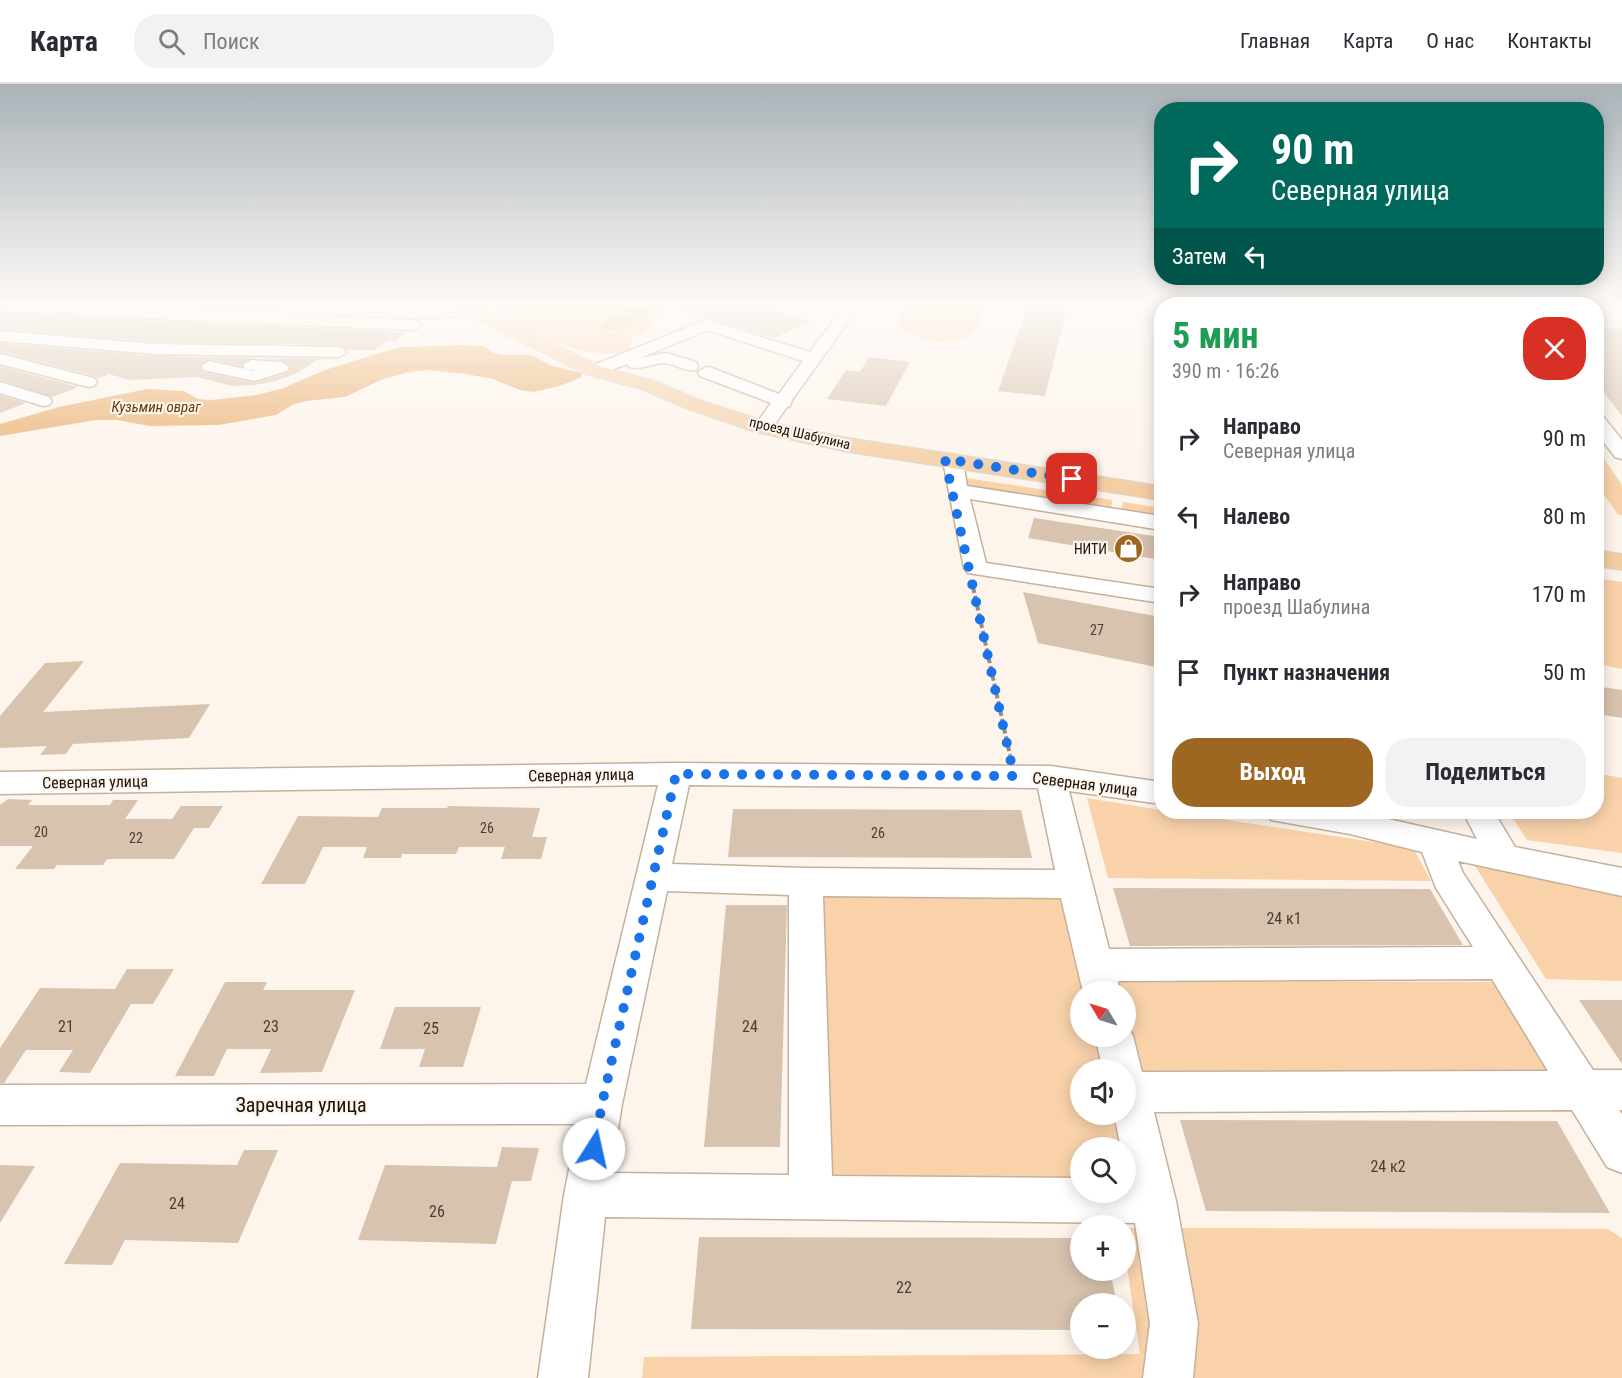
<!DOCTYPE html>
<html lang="ru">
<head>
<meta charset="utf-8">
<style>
	:root { --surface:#fff; --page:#f2f2f3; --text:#2b2b33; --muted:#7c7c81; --line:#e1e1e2; --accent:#9d6621 }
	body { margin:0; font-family:"Roboto Condensed",sans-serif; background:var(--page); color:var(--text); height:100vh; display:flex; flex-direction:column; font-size:22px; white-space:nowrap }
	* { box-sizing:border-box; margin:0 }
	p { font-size:20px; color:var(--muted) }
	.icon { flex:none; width:33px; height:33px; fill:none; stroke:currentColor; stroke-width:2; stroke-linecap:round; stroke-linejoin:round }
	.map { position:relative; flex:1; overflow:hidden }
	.panel { position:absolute; left:1154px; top:213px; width:450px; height:522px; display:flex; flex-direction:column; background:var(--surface); border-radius:24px; box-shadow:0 3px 15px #0003 }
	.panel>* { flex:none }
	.top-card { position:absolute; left:1154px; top:18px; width:450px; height:183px; border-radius:24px; box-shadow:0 3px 15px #0003; background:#00695c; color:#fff; overflow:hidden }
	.needle { width:39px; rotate:308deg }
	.controls { position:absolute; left:1070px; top:897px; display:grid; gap:12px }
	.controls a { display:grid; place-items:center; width:66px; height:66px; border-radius:50%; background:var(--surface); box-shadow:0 3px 15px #0003; font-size:30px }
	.pin { position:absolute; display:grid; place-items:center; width:51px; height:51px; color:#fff; margin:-26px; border-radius:12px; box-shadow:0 3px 9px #0006 }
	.me { position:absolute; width:66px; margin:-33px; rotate:10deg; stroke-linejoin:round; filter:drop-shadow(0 0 4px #0008) }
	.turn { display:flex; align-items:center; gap:21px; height:126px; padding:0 18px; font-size:27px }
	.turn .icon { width:78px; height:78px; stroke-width:2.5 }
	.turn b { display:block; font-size:42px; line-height:51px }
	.then { display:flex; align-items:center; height:57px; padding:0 18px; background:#0003; gap:12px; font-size:22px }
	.round { display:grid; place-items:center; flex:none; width:63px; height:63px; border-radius:24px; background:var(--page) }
	.summary { display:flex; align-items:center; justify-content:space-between; height:102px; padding:0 18px }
	h1 { font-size:36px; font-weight:700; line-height:45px; color:#1e9e55 }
	.primary-button { display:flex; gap:12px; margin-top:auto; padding:12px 18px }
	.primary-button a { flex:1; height:69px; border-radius:24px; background:var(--accent); color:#fff; font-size:24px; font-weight:700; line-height:69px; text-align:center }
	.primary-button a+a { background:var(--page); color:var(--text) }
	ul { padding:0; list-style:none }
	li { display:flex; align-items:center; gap:18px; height:78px; padding:0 18px }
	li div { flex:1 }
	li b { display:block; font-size:22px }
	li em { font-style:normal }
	header { display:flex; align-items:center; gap:36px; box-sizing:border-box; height:84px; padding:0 30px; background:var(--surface); border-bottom:2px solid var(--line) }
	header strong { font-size:28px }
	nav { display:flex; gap:33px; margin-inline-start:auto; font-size:21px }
	.search { width:420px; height:54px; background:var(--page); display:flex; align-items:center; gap:15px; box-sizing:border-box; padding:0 21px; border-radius:24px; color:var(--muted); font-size:22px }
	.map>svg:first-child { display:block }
	.green { fill:#f9d2aa }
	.water { fill:#ebb071 }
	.building { fill:#d7c3ae }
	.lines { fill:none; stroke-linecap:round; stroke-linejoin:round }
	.minor-casing { stroke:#c4b09c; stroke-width:3 }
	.major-casing { stroke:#d6d4d3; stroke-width:2 }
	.path { stroke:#948d84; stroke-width:4; stroke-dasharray:6 3; stroke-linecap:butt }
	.minor { fill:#fff; fill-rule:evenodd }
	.major { fill:#f4cea3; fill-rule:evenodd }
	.route { stroke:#1a73e8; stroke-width:10; stroke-dasharray:0 18 }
	.labels { text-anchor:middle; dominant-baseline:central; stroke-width:4.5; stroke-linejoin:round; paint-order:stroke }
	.far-street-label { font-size:14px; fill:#19120a; stroke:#fdf5ec }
	.far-poi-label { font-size:14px; fill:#19120a; stroke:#fdf5ec; text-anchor:end }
	.number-label { font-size:14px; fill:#483e33 }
	.far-water-label { font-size:15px; font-style:italic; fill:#633c09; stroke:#fdf5ec }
	.street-label { font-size:16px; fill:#19120a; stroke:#fdf5ec }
	.near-number-label { font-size:16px; fill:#483e33 }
	.near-street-label { font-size:20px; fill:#19120a; stroke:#fdf5ec }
</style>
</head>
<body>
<header>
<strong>Карта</strong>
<div class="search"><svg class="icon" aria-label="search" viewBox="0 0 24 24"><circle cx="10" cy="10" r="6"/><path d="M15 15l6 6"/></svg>Поиск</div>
<nav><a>Главная</a><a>Карта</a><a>О нас</a><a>Контакты</a></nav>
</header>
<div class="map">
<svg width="1622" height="1294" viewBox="0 0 1622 1294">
	<rect width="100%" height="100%" fill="#fdf5ec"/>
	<!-- green -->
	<g class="green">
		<path d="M483 221H673L641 252 633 253 628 267C577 279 527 243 483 221Z"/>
		<path d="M906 221H985C981 230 979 245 970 251 954 262 908 258 896 240Z"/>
		<polygon points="1596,363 1622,401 1622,431 1618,431 1596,399"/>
		<polygon points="959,393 1112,416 1111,426 962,404"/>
		<polygon points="1123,418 1161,424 1161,434 1121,428"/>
		<polygon points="1596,494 1622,498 1622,585 1596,580"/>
		<polygon points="1596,689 1622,694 1622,769 1527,756 1509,728 1596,728"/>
		<polygon points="1087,714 1161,726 1161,728 1174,728 1413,764 1431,797 1108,794"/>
		<polygon points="1470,774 1622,795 1622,897 1546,895"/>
		<polygon points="819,810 1064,811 1087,907 1080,908 1080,952 1098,953 1106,985 1080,986 1080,1030 1117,1031 1125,1064 1080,1064 1080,1099 827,1097"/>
		<polygon points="1113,897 1503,898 1558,992 1140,994 1125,941 1125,908 1116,907"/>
		<polygon points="1125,1144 1608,1145 1622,1154 1622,1294 642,1294 644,1273 1140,1270 1125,1169"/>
	</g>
	<!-- water -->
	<g class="water">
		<path d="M614 221H655C641 236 622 253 601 243L603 240 619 228 618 224Z"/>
		<polygon points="463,261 483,262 494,269 504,271 531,271 550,281 582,289 582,293 562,301 534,308 520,306 493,295 466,290 428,286 409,288 383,295 345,313 306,317 292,321 276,331 219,341 150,342 117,336 96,336 0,352 0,340 59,323 147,305 184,307 198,315 211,316 256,311 281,305 325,286 389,266 404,263"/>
	</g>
	<!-- building -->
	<g class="building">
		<polygon points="137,221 288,221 279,228"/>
		<polygon points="680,221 757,221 812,237 774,254 679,226"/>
		<polygon points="1028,221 1068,221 1045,312 998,307"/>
		<polygon points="0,227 63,229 96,234 406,248 396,257 388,256 375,266 347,266 339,261 155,258 0,245"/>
		<polygon points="1596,243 1622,245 1622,332 1596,298"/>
		<polygon points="0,259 155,272 251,274 241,282 208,275 199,283 203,288 255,299 288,289 291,282 281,276 252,274 332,275 316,276 299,288 276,297 255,301 233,302 196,293 130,296 109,290 97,295 95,292 0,268"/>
		<polygon points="869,273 910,278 886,322 827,315 846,286 860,288"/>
		<polygon points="0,282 78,303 52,313 0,296"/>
		<polygon points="0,311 26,319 0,329"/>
		<polygon points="1034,434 1161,453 1161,476 1028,454"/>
		<polygon points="1023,508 1161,533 1161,584 1038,559"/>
		<polygon points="84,577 43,628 210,620 189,654 73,660 66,670 40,671 47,662 0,664 0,632 45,579"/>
		<polygon points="1596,602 1622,606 1622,634 1596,630"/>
		<polygon points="8,715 32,716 28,721 110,721 113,716 138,716 125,735 172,735 181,722 223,722 209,744 194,744 174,775 107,775 103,781 57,781 54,785 15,785 33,762 0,762 0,721"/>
		<polygon points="448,722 540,724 532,753 547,753 541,775 501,775 505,763 459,763 456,770 402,770 401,774 363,774 367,763 323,763 305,800 261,800 298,732 378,733 382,724 447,724"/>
		<polygon points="733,725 1021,726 1032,774 728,773"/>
		<polygon points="1113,804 1430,805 1463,861 1130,862"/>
		<polygon points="726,821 787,821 780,1063 704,1063"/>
		<polygon points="127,885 174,885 153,920 131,920 90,989 59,988 73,966 26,966 4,999 0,999 0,964 40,904 115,905"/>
		<polygon points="225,898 267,898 263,906 355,906 322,988 260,989 271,965 227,965 214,992 175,992"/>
		<polygon points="1579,916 1622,916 1622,980"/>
		<polygon points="395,923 481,923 463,983 419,983 425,965 380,965"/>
		<polygon points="1180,1036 1557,1037 1610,1129 1206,1127"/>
		<polygon points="502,1063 539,1064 531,1097 512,1097 496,1160 358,1156 385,1081 497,1083"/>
		<polygon points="244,1066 278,1066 238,1159 125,1156 112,1181 64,1180 120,1079 237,1081"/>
		<polygon points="0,1081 35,1082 0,1139"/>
		<polygon points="699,1153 1080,1154 1080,1186 1110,1186 1117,1220 1080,1220 1080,1246 691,1245"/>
	</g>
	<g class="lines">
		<defs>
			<g id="minor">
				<polygon points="0,221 81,221 414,236 422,241 414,246 96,232 63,227 3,225 0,225"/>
				<path d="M845 221H860L792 316 790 322 787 323 770 347H756L754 343 771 319 700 292 698 288 706 283 712 284 779 310 803 277 707 246 640 274 666 269 696 278 698 282 696 286C684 288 674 279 663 279 651 280 641 286 629 283L627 280 595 292 587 287 589 283 706 236 810 268Z"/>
				<path d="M391 222 401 225 470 223 477 227 470 231C451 232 396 239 384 226L386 223Z"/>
				<polygon points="0,247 155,260 339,263 347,268 339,273 155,270 0,257"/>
				<polygon points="0,270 94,294 97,298 94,302 88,303 0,280"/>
				<polygon points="251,276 281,278 289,283 287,287 255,297 203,286 201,282 209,277 254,287 255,286 245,285 243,281"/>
				<polygon points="0,298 49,313 52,317 49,321 43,322 0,309"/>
				<polygon points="1596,330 1602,331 1622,356 1622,375 1615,373 1596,348"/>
				<polygon points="953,371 960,373 963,377 967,402 1161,432 1161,446 970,415 986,479 1161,505 1161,519 968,489 964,484 943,377 946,373"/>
				<path d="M676 679 1051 682 1161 698V720L1069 707 1109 865 1473 863 1436 804 1422 768 1350 750 1271 736 1266 728H1357L1477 755 1463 728H1494L1515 763 1622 784V812L1458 777 1463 789 1593 986H1622V1026H1619L1622 1030V1089L1607 1083 1572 1026 1154 1028 1176 1117 1198 1239 1193 1294H1143L1150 1239 1135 1139 605 1133 588 1294H538L564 1111 578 1040 0 1041V1001L586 1000 658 701 0 710V688ZM689 701 1038 704 1055 786 806 784 672 780ZM667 807 789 811V1091L611 1089 622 1020ZM823 812 1061 814 1083 908H1120L1118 897 1492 895 1548 987 1142 988 1133 952 1125 938V952H1095L1103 986H1125V1030H1114L1121 1064H1125L1127 1095H1125V1108H1080V1094L832 1092Z"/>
			</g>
			<g id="major">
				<polygon points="452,221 474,221 602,283 655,297 702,317 768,338 848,354 1161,402 1161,416 848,368 755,348 688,325 641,305 588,291 454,225"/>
				<polygon points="1596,466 1622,470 1622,486 1596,482"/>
			</g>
		</defs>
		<!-- minor casing -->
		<use href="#minor" class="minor-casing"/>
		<!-- major casing -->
		<use href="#major" class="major-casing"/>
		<!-- path -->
		<polyline class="path" points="973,503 1010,671"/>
		<!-- minor -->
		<use href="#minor" class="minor"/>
		<!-- major -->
		<use href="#major" class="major"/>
	</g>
	<!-- sky -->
	<linearGradient id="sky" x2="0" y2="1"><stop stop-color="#a9b2b8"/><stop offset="0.55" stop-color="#fefaf6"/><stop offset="1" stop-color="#fefaf6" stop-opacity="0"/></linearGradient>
	<rect width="1622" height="402" fill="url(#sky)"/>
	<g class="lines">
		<!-- route -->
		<polyline class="route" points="594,1065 602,1020 676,690 1014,692 945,375 1072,395"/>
	</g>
	<!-- icons -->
	<defs>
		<symbol id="shop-disc" viewBox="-11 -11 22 22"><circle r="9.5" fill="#9d6621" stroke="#fdf5ec"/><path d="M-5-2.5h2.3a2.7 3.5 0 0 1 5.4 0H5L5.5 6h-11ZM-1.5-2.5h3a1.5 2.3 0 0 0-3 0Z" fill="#fff"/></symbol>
	</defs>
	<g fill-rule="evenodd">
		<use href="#shop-disc" x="1112" y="448" width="33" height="33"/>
	</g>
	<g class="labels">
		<!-- far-street labels -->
		<g class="far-street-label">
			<text transform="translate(800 349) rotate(13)">проезд Шабулина</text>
		</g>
		<!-- far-poi labels -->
		<g class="far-poi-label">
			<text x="1107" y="465">НИТИ</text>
		</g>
		<!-- number labels -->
		<g class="number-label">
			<text x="1097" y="546">27</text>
			<text x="487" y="744">26</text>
			<text x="41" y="748">20</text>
			<text x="878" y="749">26</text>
			<text x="136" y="754">22</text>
		</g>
		<!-- far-water labels -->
		<g class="far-water-label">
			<text x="156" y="323">Кузьмин овраг</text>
		</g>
		<!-- street labels -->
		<g class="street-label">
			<text transform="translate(581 691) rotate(-1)">Северная улица</text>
			<text transform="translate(95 698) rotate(-1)">Северная улица</text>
			<text transform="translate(1085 700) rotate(7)">Северная улица</text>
		</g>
		<!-- near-number labels -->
		<g class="near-number-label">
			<text x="1284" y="834">24 к1</text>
			<text x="66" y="942">21</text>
			<text x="271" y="942">23</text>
			<text x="750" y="942">24</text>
			<text x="431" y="944">25</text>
			<text x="1388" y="1082">24 к2</text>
			<text x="177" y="1119">24</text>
			<text x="437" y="1127">26</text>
			<text x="904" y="1203">22</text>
		</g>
		<!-- near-street labels -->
		<g class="near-street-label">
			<text x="301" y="1021">Заречная улица</text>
		</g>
	</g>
</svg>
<div class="controls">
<a><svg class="needle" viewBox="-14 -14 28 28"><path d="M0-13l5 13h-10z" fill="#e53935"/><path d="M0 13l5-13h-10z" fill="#7c7c81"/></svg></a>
<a><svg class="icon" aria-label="sound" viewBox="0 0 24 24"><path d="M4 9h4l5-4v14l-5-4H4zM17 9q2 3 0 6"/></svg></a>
<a><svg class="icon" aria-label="search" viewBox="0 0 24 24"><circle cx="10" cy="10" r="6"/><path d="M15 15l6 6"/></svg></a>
<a>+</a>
<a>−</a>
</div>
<div class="pin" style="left:1072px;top:395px;background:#d93025"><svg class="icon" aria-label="arrive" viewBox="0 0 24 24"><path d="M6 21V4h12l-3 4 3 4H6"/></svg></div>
<svg class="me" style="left:594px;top:1065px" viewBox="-20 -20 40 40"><circle r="19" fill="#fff"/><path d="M0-13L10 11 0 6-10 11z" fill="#1a73e8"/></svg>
<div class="top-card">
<div class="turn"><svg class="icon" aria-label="right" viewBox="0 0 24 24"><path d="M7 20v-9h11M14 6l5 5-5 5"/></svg><div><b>90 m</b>Северная улица</div></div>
<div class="then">Затем<svg class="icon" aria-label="left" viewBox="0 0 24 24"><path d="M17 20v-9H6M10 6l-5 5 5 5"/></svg></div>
</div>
<section class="panel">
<div class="summary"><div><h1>5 мин</h1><p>390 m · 16:26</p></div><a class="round" style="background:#d93025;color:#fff"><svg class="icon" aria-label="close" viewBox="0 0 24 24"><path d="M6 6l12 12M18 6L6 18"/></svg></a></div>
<ul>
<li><svg class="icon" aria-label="right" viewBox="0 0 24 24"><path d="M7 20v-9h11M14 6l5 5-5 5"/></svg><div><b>Направо</b><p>Северная улица</p></div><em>90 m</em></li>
<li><svg class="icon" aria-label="left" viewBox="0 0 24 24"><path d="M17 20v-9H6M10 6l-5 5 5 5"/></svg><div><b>Налево</b></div><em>80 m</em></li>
<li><svg class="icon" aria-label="right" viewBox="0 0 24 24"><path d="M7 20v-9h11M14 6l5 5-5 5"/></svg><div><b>Направо</b><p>проезд Шабулина</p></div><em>170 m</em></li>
<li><svg class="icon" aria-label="arrive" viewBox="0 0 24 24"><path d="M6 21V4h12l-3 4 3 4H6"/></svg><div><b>Пункт назначения</b></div><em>50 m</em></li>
</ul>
<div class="primary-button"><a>Выход</a><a>Поделиться</a></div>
</section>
</div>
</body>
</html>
